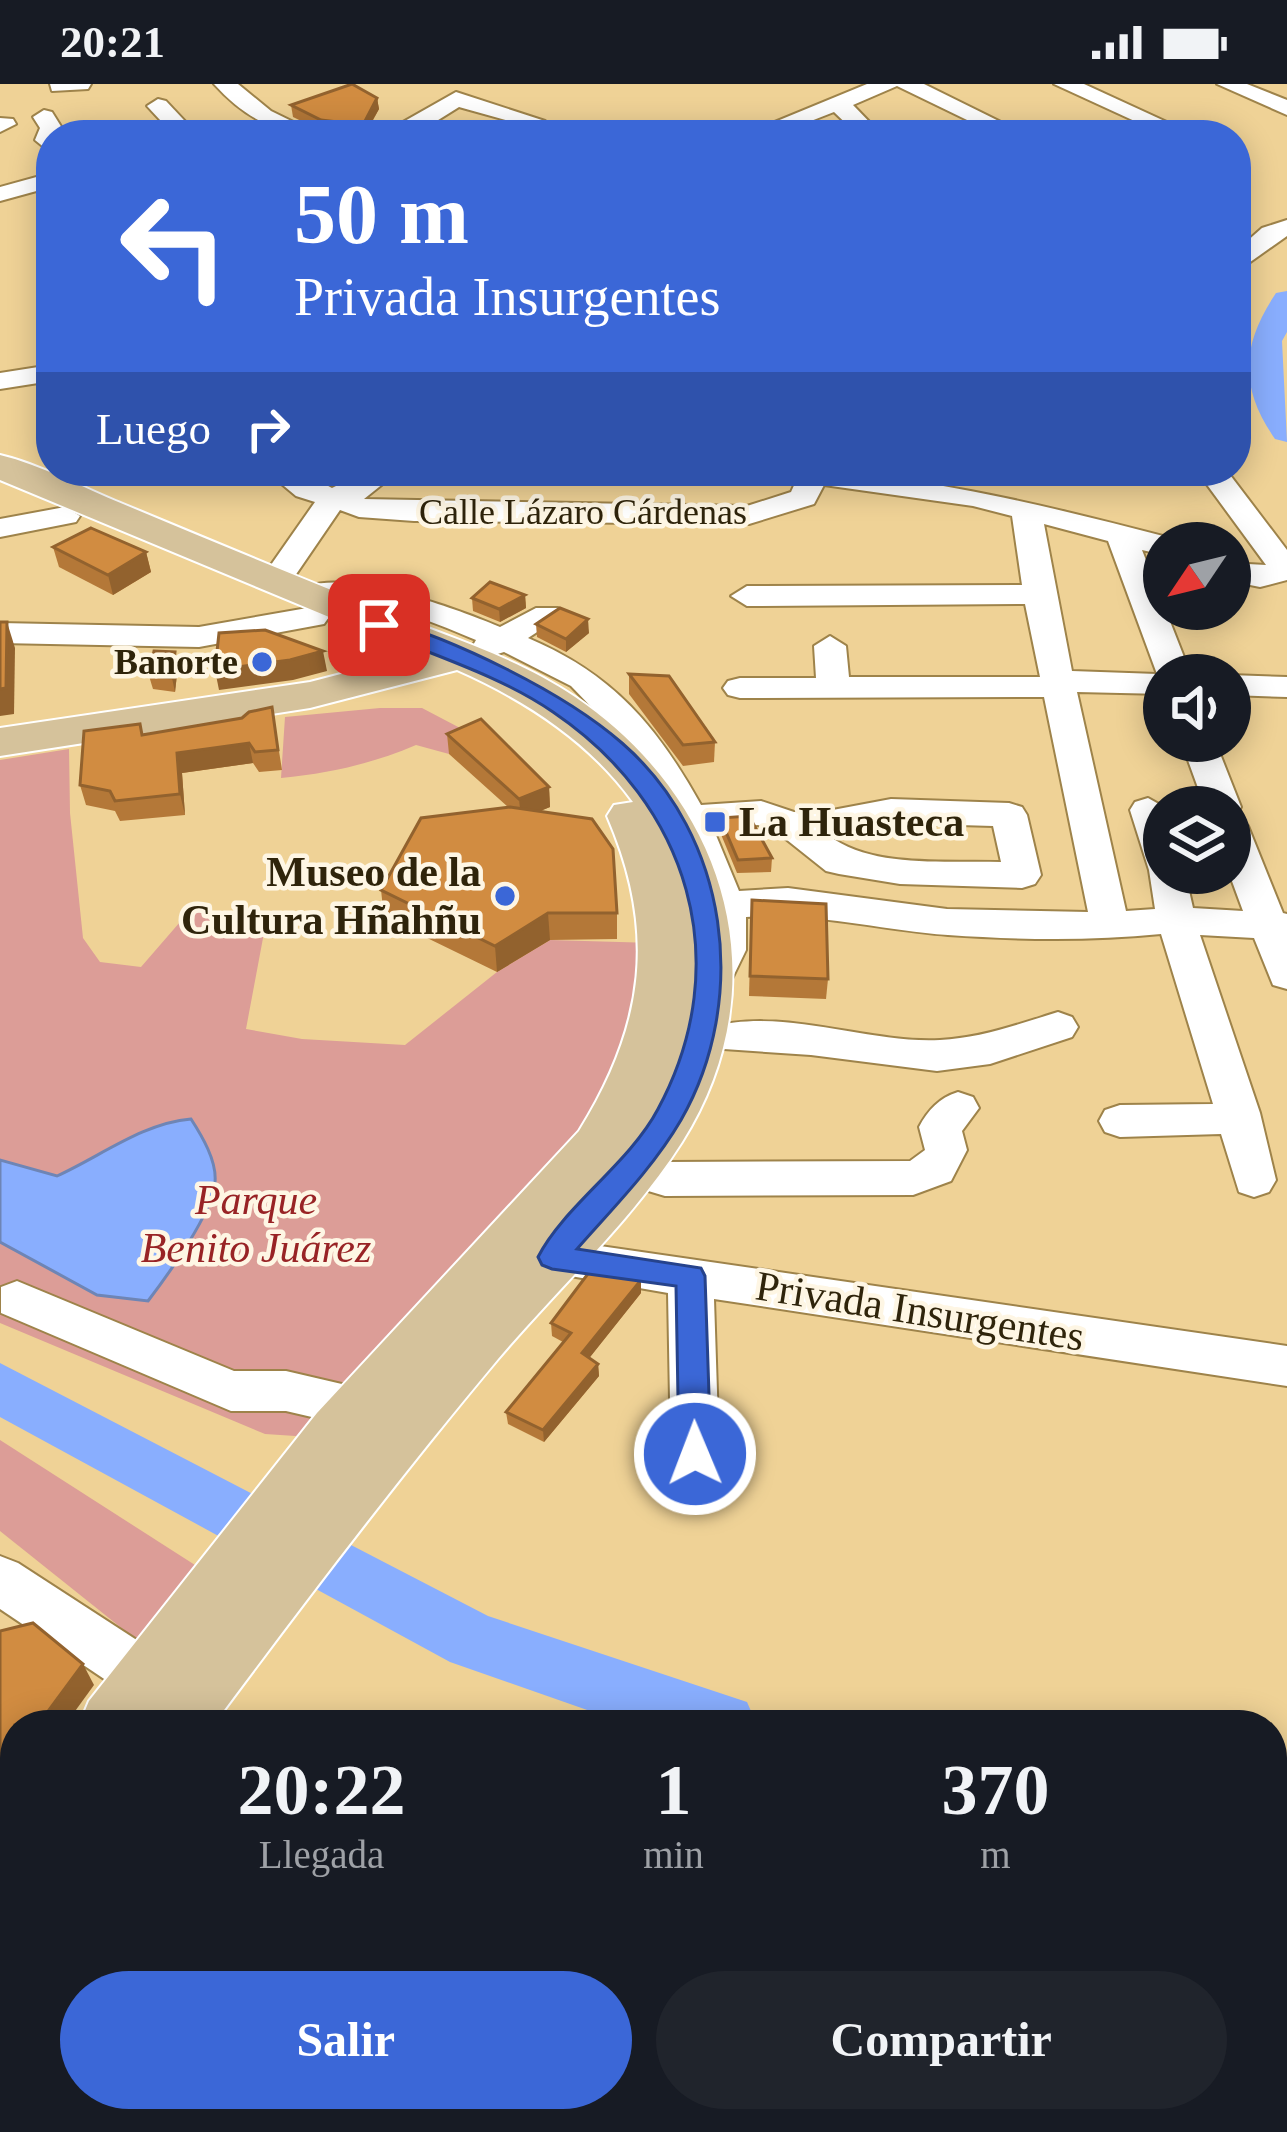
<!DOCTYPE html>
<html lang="es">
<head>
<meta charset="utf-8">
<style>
	:root { --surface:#171b24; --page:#20242c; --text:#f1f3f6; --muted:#9ea1a6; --accent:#3b67d7 }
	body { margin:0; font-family:Georgia,serif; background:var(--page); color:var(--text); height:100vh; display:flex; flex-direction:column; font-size:45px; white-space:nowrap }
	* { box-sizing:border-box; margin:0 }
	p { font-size:39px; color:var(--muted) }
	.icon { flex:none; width:66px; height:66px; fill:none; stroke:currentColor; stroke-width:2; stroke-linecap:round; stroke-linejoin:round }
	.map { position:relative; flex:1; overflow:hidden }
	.sheet { position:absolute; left:0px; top:1626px; width:1287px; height:423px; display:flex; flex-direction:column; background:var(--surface); border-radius:48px 48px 0 0; box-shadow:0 6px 30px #0003 }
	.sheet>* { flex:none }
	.banner { position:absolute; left:36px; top:36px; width:1215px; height:366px; border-radius:48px; box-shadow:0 6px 30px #0003; background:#3b67d7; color:#fff; overflow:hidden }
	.needle { width:78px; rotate:235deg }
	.fabs { position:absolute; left:1143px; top:438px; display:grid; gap:24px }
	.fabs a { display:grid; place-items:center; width:108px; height:108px; border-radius:50%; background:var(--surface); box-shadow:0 6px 30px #0003; font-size:60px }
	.pin { position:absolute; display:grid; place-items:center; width:102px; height:102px; color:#fff; margin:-51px; border-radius:24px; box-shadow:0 6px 18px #0006 }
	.me { position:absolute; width:132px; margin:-66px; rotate:359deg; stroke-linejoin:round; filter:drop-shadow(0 0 9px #0008) }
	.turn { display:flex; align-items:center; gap:42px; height:252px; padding:0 60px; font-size:54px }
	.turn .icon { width:156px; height:156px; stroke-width:2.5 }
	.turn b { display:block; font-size:84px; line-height:102px }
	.then { display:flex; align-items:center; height:114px; padding:0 60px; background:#0003; gap:24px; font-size:45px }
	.eta { display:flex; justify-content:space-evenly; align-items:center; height:204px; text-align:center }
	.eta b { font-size:72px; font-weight:700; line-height:84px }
	.cta { display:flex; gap:24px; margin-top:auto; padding:24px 60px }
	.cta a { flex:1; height:138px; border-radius:72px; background:var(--accent); color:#fff; font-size:48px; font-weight:700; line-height:138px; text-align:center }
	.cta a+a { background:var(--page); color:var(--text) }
	.status { display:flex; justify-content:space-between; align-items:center; height:84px; padding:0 60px; background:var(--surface); direction:ltr }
	.status svg { height:33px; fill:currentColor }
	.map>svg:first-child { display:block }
	.green { fill:#dc9d97 }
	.water { fill:#89aefe; stroke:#6e85b5; stroke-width:3 }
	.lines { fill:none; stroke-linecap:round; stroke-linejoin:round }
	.river { fill:#89aefe; fill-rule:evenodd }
	.minor-casing { stroke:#9e834a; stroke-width:4 }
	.major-casing { stroke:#fff; stroke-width:4 }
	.minor { fill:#fff; fill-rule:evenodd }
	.major { fill:#d5c29b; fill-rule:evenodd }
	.wall { fill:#b47838 }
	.shaded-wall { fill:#92622e }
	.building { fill:#d18c41; stroke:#92622e; stroke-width:3 }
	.route { fill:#3b67d7; stroke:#26438c; stroke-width:3 }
	.poi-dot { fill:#3b67d7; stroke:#fef6e4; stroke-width:4.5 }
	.labels { text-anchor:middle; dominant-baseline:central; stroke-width:9; stroke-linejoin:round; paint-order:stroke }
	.far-street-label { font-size:36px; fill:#2f240b; stroke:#fef6e4 }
	.far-poi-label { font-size:36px; font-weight:bold; fill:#2f240b; stroke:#fef6e4; text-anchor:end }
	.poi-label { font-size:42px; font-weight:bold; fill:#2f240b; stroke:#fef6e4; text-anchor:start }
	.park-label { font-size:42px; font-style:italic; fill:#982325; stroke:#fef6e4 }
	.street-label { font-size:42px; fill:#2f240b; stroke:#fef6e4 }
</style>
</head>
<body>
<div class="status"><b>20:21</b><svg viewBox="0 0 49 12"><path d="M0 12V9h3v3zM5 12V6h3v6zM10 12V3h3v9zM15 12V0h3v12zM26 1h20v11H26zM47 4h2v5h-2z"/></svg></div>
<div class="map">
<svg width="1287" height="2048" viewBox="0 0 1287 2048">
	<rect width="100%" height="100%" fill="#efd296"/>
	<!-- green -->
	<g class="green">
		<path d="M380 624H422L462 645 449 670 416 661C371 680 331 689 281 694L285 633Z"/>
		<polygon points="69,665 70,729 83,854 100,878 141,883 193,823 266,838 246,945 302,955 405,961 497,888 550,856 654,859 598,1062 326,1354 265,1350 0,1239 0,676"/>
		<polygon points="0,1356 209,1490 149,1566 0,1447"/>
	</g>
	<!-- water -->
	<path class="water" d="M191 1035C202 1052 217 1077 215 1098 213 1129 167 1192 148 1217L97 1211 0 1158V1076L57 1092C101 1072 143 1039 191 1035Z"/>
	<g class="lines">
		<!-- river -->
		<g class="river">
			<path d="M1287 207V248L1282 257 1287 358 1275 355C1239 303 1241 261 1276 209Z"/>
			<polygon points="0,1279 488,1532 747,1618 757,1641 630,1641 450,1578 0,1333"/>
			<polygon points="1272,1721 1287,1723 1287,1791 1272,1789"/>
		</g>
		<defs>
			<g id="minor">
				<polygon points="50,0 91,0 88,5 52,7"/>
				<path d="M214 0H238L271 27 320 51C276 51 244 33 214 0Z"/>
				<polygon points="867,0 924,0 1027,51 998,51 897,2 853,21 882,51 858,51 834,28 775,51 743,51"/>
				<polygon points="1054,0 1084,0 1195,51 1165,51"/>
				<polygon points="1217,0 1247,0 1287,16 1287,31"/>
				<polygon points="456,8 545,37 534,44 459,23 419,48 368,51 403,38"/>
				<polygon points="158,15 166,17 198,51 174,51 147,22"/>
				<polygon points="44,26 52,28 62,44 59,51 51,51 51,69 35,56 40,44 33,33"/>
				<polygon points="0,34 13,35 16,40 0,48"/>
				<polygon points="124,42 132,44 136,51 114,51 116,44"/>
				<polygon points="51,89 51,103 0,117 0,103"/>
				<polygon points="1287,136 1287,152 1236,188 1236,167 1262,144"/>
				<polygon points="51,281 51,297 0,305 0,289"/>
				<path d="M266 387H300L332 404 366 387H399L364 415 747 422 791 408 796 397 780 393 775 387C914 387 1042 421 1175 455L1177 459H1164V471L1142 466 1191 591H1164V610L1077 608 1126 827 1155 825 1149 786 1130 726 1135 718 1148 714 1164 723V789H1185L1193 824 1243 827 1229 789 1230 723H1205L1181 657H1215L1241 723 1235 731 1248 742 1283 829 1287 830V905L1273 901 1254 854 1200 851 1260 1029 1276 1096 1269 1108 1254 1113 1239 1108 1221 1050 1120 1053 1105 1048 1099 1037 1105 1026 1120 1021 1213 1020 1161 850C1091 857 1019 856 948 851 880 846 815 828 746 833V866L728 903 714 907 700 903 694 893C723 844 699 794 677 747L660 743 655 735 667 725 629 662 571 602 504 568 488 573 476 570 472 563 476 556C437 540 400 523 357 521 336 520 307 528 293 512 324 474 462 527 500 543L536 524H558L563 531 528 554C613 590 657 642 701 721L761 717 794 728H822L891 715 1009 719 1022 723 1027 731 1041 791 1035 800 1022 804 900 800 839 790 826 787 777 748 758 741 713 744 739 807 788 804 947 825 1088 828 1044 613 740 614 728 611 723 604 728 597 740 594H816L814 562 830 552 846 562 849 593H1040L1025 520 747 522 731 512 747 502 1022 501 1012 432 973 422 824 401 814 420 749 440 414 437 359 433 340 426 286 505 275 507 259 498 315 418 296 412ZM1044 440 1108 457 1157 590 1072 587ZM891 739 993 742 1001 778C945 776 873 785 828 751Z"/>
				<polygon points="1197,387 1227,387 1287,466 1287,496 1260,503 1230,497 1230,479 1266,481"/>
				<polygon points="65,423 80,432 76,438 0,453 0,435"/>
				<polygon points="313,523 329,533 324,540 199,563 0,559 0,539 199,543"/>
				<polygon points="1230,591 1287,593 1287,613 1230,611"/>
				<path d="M1058 928 1072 933 1078 943 1072 953 990 980 937 987 811 971 709 964 703 954 709 944C781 922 867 960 940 956 981 954 1019 940 1058 928Z"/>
				<path d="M958 1008 973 1013 979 1024 962 1047 967 1066 951 1097 913 1111 665 1112 615 1097 608 1085 615 1073 630 1068 665 1078 910 1077 925 1066 919 1043C928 1026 939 1014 958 1008Z"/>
				<polygon points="552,1155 1287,1262 1287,1302 714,1215 719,1370 712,1385 695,1391 678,1385 671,1370 668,1209 536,1186 530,1173 536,1160"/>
				<polygon points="17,1197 234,1287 286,1287 376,1308 383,1323 376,1338 359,1344 286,1327 231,1327 1,1229 1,1203"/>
				<polygon points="0,1472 18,1479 169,1577 177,1595 169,1613 150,1621 131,1613 0,1525"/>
			</g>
			<g id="major">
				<path d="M0 371C42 381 83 404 123 420 204 454 286 488 368 521 437 549 513 571 575 613 727 716 782 899 682 1058 632 1137 558 1204 498 1275 399 1393 305 1517 213 1641H79L89 1617 317 1329 579 1047C645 941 657 847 607 732L614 721 633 718C589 657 525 616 457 586L310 624 0 672V644L310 598 418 570 0 396Z"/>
				<polygon points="15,1730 15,1903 0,1909 0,1736"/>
			</g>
		</defs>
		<!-- minor casing -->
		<use href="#minor" class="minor-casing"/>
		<!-- major casing -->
		<use href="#major" class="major-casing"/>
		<!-- minor -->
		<use href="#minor" class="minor"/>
		<!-- major -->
		<use href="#major" class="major"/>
	</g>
	<!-- wall -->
	<g class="wall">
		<polygon points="377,14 379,25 365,51 322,47 293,33 291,21"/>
		<polygon points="53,463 146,468 151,488 113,511 59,483"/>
		<polygon points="525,511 526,524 500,538 473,527 472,514"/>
		<polygon points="536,540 589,549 566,568 537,553"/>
		<polygon points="175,568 178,581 175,608 153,605 149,592"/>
		<polygon points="629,590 715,658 714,678 683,682 629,610"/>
		<polygon points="272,623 282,686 259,688 253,679 182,689 185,731 120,737 115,727 86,721 80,701 142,651 242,634"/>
		<polygon points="447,650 549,703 550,723 540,727 617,829 617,855 550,856 497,888 384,833 381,806 508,723 449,670"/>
		<polygon points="720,734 772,774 771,788 737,789 720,748"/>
		<polygon points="751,836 828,895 826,915 749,912"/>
		<polygon points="641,1209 589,1274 598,1280 599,1292 544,1358 508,1340 506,1328 563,1258 552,1252 551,1239"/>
	</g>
	<!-- shaded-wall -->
	<g class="shaded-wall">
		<polygon points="377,14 379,25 364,51 363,41"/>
		<polygon points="146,468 151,488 113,511 108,491"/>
		<polygon points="525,511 526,524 500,538 499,525"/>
		<polygon points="588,535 589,549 566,568 566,555"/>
		<polygon points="7,538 15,564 14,630 0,632 0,605"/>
		<polygon points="323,567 327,587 293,596 219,606 215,586"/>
		<polygon points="175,568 178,581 175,608 172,594"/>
		<polygon points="249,659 253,679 182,689 185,731 180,710 177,669"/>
		<polygon points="549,703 550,723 521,735 519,715"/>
		<polygon points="548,829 550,856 497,888 495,862"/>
		<polygon points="641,1196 641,1209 583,1282 582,1269"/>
		<polygon points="598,1280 599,1292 544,1358 543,1346"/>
		<polygon points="83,1580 94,1601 65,1641 38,1641"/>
		<polygon points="15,1672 15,1711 0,1731 0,1693"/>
	</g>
	<!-- building -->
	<g class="building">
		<polygon points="352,0 377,14 363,41 321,36 291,21"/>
		<polygon points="91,444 146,468 108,491 53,463"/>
		<polygon points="490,498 525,511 499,525 472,514"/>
		<polygon points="560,524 588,535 566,555 536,540"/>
		<polygon points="0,538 7,538 6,604 0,605"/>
		<polygon points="265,546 323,567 290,576 215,586 219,549"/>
		<polygon points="154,567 175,568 172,594 149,592"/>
		<polygon points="629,590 669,592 715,658 683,661"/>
		<polygon points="272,623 278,666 255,668 249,659 177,669 180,710 115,717 110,707 80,701 84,647 140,640 142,651 242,634 249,628"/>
		<polygon points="481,635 549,703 519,715 447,650"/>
		<polygon points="510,723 592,735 613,765 617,829 548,829 495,862 381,806 421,734"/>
		<polygon points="749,732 772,774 738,776 720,734"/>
		<polygon points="752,816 826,820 828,895 750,892"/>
		<polygon points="590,1187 641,1196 582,1269 598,1280 543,1346 506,1328 571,1249 551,1239"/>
		<polygon points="33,1539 83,1580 38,1641 15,1641 15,1672 0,1693 0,1547"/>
	</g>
	<!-- route -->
	<path class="route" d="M379 534C454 555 564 608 622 659 729 752 750 915 681 1036 653 1084 613 1124 577 1165L701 1184 705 1192 711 1370 706 1380 695 1384 684 1380 679 1370 676 1202 552 1185 542 1181 538 1173C564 1122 629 1080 658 1025 737 878 689 720 553 628 499 591 432 571 371 545V536Z"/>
	<!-- markers -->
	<g class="poi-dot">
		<circle cx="262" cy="578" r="12"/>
		<rect x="703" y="726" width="24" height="24" rx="6"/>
		<circle cx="505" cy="812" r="12"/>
	</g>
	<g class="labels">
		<!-- far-street labels -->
		<g class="far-street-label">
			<text x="583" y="428">Calle Lázaro Cárdenas</text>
		</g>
		<!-- far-poi labels -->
		<g class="far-poi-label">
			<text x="238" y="578">Banorte</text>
		</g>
		<!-- poi labels -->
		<g class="poi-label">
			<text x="739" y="738">La Huasteca</text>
			<text x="481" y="788" text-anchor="end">Museo de la<tspan x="481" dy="48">Cultura Hñahñu</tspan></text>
		</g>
		<!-- park labels -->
		<g class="park-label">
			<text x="256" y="1116">Parque<tspan x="256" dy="48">Benito Juárez</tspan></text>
		</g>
		<!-- street labels -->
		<g class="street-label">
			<text transform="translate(920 1227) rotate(9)">Privada Insurgentes</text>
		</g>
	</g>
</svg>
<div class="fabs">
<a><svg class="needle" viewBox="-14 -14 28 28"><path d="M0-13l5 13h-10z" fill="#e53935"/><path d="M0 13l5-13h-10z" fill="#9ea1a6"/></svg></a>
<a><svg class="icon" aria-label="sound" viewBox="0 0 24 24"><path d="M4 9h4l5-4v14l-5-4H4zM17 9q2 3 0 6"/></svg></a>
<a><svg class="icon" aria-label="layers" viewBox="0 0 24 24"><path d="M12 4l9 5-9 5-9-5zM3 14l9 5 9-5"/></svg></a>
</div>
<div class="pin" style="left:379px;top:541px;background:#d93025"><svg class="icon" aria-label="arrive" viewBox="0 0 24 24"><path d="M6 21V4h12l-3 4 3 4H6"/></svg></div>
<svg class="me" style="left:695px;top:1370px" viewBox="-20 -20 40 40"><circle r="17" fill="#3b67d7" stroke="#fff" stroke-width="3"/><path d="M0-11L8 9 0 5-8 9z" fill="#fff"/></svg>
<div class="banner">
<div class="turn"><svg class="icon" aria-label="left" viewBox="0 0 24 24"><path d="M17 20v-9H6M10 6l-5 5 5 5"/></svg><div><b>50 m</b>Privada Insurgentes</div></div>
<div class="then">Luego<svg class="icon" aria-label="right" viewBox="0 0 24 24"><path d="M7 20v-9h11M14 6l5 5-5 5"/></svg></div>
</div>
<section class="sheet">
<div class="eta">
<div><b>20:22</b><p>Llegada</p></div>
<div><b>1</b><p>min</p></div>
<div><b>370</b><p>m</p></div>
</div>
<div class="cta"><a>Salir</a><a>Compartir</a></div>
</section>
</div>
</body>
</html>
